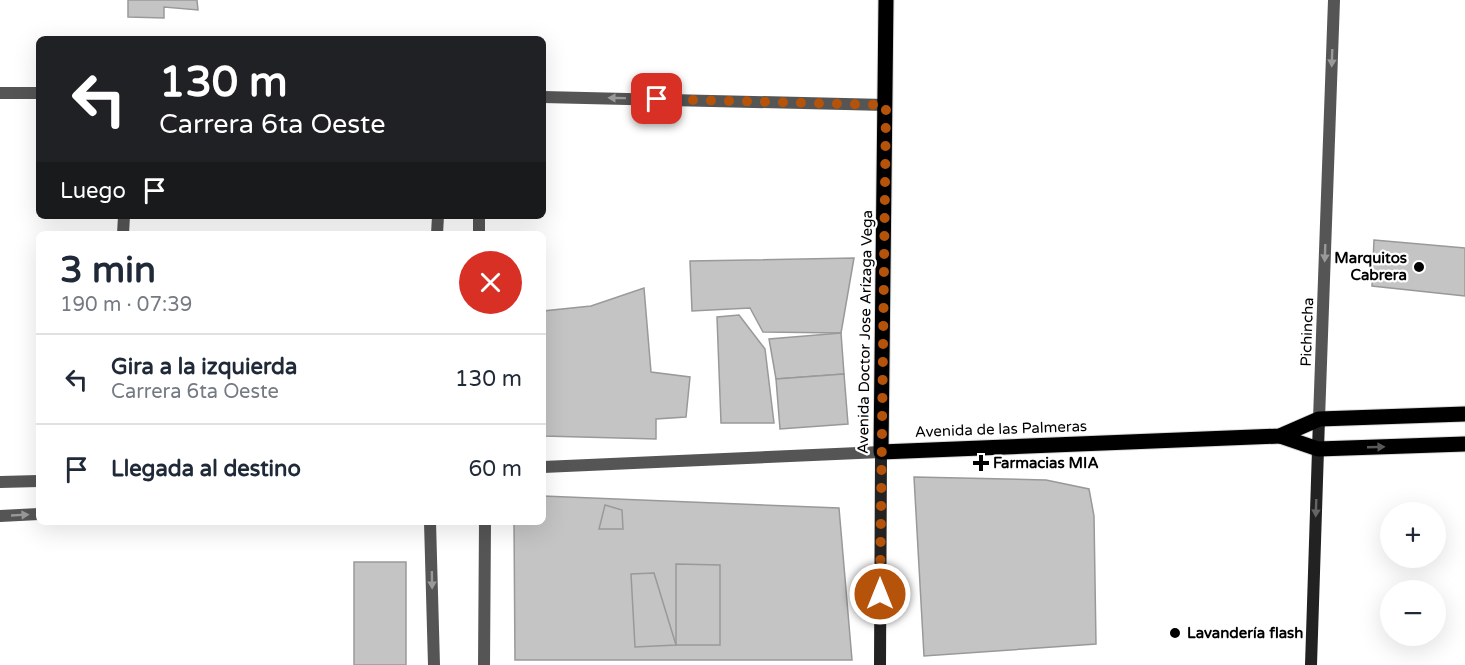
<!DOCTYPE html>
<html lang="es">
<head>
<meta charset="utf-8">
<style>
	:root { --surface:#fff; --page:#f2f2f3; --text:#1f2937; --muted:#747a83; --line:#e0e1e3 }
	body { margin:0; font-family:"Varela Round",sans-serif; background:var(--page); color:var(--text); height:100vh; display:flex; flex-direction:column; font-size:22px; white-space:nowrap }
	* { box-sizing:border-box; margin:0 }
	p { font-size:20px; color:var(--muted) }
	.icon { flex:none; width:33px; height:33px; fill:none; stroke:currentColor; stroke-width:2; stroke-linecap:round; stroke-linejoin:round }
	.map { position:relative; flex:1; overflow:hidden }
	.drawer { position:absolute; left:36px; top:231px; width:510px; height:294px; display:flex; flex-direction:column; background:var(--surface); border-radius:9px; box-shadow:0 6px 24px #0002 }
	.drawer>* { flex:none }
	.banner { position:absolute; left:36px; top:36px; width:510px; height:183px; border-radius:9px; box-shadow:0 6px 24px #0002; background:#202124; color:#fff; overflow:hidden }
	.buttons { position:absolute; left:1380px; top:502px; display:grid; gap:12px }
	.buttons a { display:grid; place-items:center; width:66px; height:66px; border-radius:50%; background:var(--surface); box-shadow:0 6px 24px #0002; font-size:30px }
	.pin { position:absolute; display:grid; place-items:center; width:51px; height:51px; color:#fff; margin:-26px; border-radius:12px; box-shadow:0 3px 9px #0006 }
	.me { position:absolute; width:66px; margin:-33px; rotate:0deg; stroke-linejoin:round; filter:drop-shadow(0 0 4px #0008) }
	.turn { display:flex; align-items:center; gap:21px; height:126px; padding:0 24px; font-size:27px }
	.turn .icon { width:78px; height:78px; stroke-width:2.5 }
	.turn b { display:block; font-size:42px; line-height:51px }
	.then { display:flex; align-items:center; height:57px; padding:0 24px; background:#0003; gap:12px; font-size:22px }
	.round { display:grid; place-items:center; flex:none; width:63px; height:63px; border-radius:32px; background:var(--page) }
	.headline { display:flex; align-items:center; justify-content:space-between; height:102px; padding:0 24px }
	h1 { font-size:36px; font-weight:700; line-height:45px }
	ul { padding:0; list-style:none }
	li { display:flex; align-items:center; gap:18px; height:90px; padding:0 24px; border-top:2px solid var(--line) }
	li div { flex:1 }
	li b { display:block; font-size:22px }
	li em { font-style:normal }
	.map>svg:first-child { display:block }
	.building { fill:#c4c4c4; stroke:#999; stroke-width:1.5 }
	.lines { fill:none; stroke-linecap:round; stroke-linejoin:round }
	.primary-casing { stroke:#dbdbdb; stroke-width:17 }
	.minor { stroke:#555; stroke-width:12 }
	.tertiary { stroke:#555; stroke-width:12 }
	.secondary { stroke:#222; stroke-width:12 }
	.primary { stroke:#000; stroke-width:15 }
	.oneway { fill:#999 }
	.oneway2 { fill:#595959 }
	.oneway3 { fill:#646464 }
	.route { stroke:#b45309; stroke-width:10; stroke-dasharray:0 18 }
	.poi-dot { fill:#000; stroke:#fff; stroke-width:2 }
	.labels { text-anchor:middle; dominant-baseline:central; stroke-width:4.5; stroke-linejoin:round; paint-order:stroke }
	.poi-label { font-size:15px; font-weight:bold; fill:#000; stroke:#fff; text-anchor:start }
	.street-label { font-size:15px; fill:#000; stroke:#fff }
</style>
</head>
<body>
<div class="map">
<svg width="1465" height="665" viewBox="0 0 1465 665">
	<rect width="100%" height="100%" fill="#fff"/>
	<!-- building -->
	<g class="building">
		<polygon points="128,0 197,0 198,10 164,7 164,18 128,17"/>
		<polygon points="1374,240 1465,248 1465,296 1372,286"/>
		<polygon points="854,258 841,333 763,332 750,308 692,311 690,261"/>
		<polygon points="644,288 651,372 690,377 686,417 656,419 656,439 543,436 543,311 591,306"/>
		<polygon points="739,315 765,349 774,423 721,423 717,317"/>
		<polygon points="841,333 844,374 776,379 769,339"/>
		<polygon points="844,374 848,424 780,429 776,379"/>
		<polygon points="914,477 1046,480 1089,489 1094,516 1096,644 924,656"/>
		<polygon points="543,496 839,508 852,660 515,660 514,522 543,522"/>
		<polygon points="605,505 622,510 623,529 599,529"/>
		<rect x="354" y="562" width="52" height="103"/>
		<polygon points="676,564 720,565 720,645 676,645"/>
		<polygon points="654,573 676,645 635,647 631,574"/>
	</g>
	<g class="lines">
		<defs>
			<g id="primary">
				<polyline points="886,0 881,452 1280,436 1319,419 1465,414"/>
				<polyline points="1280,436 1318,449 1465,444"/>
			</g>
		</defs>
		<!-- primary casing -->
		<use href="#primary" class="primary-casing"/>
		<!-- minor -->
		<g class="minor">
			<polyline points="0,93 39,93"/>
			<polyline points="543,97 886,105"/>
			<polyline points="479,216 479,234"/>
			<polyline points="123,234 124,216"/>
			<polyline points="437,234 438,216"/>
			<polyline points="1319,419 1334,0"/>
			<polyline points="430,522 434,665"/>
			<polyline points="484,665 485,522"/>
		</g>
		<!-- tertiary -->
		<g class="tertiary">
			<polyline points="543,467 881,452"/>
			<polyline points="0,482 39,481"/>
			<polyline points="0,516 39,514"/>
		</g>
		<!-- secondary -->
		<g class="secondary">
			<polyline points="880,665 881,452"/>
			<polyline points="1311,665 1319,419"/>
		</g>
		<!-- primary -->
		<use href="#primary" class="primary"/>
	</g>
	<!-- one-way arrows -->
	<defs><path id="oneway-solid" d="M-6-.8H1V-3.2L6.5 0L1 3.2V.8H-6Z" transform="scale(1.5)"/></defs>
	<g class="oneway">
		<use href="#oneway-solid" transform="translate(1332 58) rotate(92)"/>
		<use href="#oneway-solid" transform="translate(617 98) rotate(-179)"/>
		<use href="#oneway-solid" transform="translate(1325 253) rotate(92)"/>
		<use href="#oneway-solid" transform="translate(20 515) rotate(-3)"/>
		<use href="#oneway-solid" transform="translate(432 580) rotate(89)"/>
	</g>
	<use class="oneway2" href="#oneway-solid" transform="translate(1376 447) rotate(-2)"/>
	<use class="oneway3" href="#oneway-solid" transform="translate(1316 508) rotate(92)"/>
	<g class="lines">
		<!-- route -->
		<polyline class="route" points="657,99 886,105 880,594"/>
	</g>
	<!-- markers -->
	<g class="poi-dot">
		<circle cx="1419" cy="267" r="6"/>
		<path d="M978 454h6v6h6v6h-6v6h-6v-6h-6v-6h6z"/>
		<circle cx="1175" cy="633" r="6"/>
	</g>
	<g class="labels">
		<!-- poi labels -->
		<g class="poi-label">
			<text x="1407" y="258" text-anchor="end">Marquitos<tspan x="1407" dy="17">Cabrera</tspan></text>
			<text x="993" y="463">Farmacias MIA</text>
			<text x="1187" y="633">Lavandería flash</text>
		</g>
		<!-- street labels -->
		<g class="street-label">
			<text transform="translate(865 332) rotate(-89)">Avenida Doctor Jose Arízaga Vega</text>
			<text transform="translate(1307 332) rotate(-88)">Pichincha</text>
			<text transform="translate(1001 429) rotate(-2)">Avenida de las Palmeras</text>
		</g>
	</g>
</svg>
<div class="buttons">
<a>+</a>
<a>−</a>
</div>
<div class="pin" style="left:657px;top:99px;background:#d93025"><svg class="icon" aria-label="arrive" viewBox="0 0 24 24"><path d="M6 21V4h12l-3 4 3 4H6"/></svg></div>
<svg class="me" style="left:880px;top:594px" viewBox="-20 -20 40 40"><circle r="17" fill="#b45309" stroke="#fff" stroke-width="3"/><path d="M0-11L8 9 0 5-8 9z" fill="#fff"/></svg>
<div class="banner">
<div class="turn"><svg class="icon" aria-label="left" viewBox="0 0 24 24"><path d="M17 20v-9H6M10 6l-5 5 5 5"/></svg><div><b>130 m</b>Carrera 6ta Oeste</div></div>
<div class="then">Luego<svg class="icon" aria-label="arrive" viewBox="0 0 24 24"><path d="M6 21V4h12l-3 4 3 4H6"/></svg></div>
</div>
<section class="drawer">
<div class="headline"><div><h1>3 min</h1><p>190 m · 07:39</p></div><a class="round" style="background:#d93025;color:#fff"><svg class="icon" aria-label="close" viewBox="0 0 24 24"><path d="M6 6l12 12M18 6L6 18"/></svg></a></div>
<ul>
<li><svg class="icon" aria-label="left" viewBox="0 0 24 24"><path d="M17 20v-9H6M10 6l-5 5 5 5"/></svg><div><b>Gira a la izquierda</b><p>Carrera 6ta Oeste</p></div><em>130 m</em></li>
<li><svg class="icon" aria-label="arrive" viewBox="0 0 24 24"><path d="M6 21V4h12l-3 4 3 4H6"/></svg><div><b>Llegada al destino</b></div><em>60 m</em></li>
</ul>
</section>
</div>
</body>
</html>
